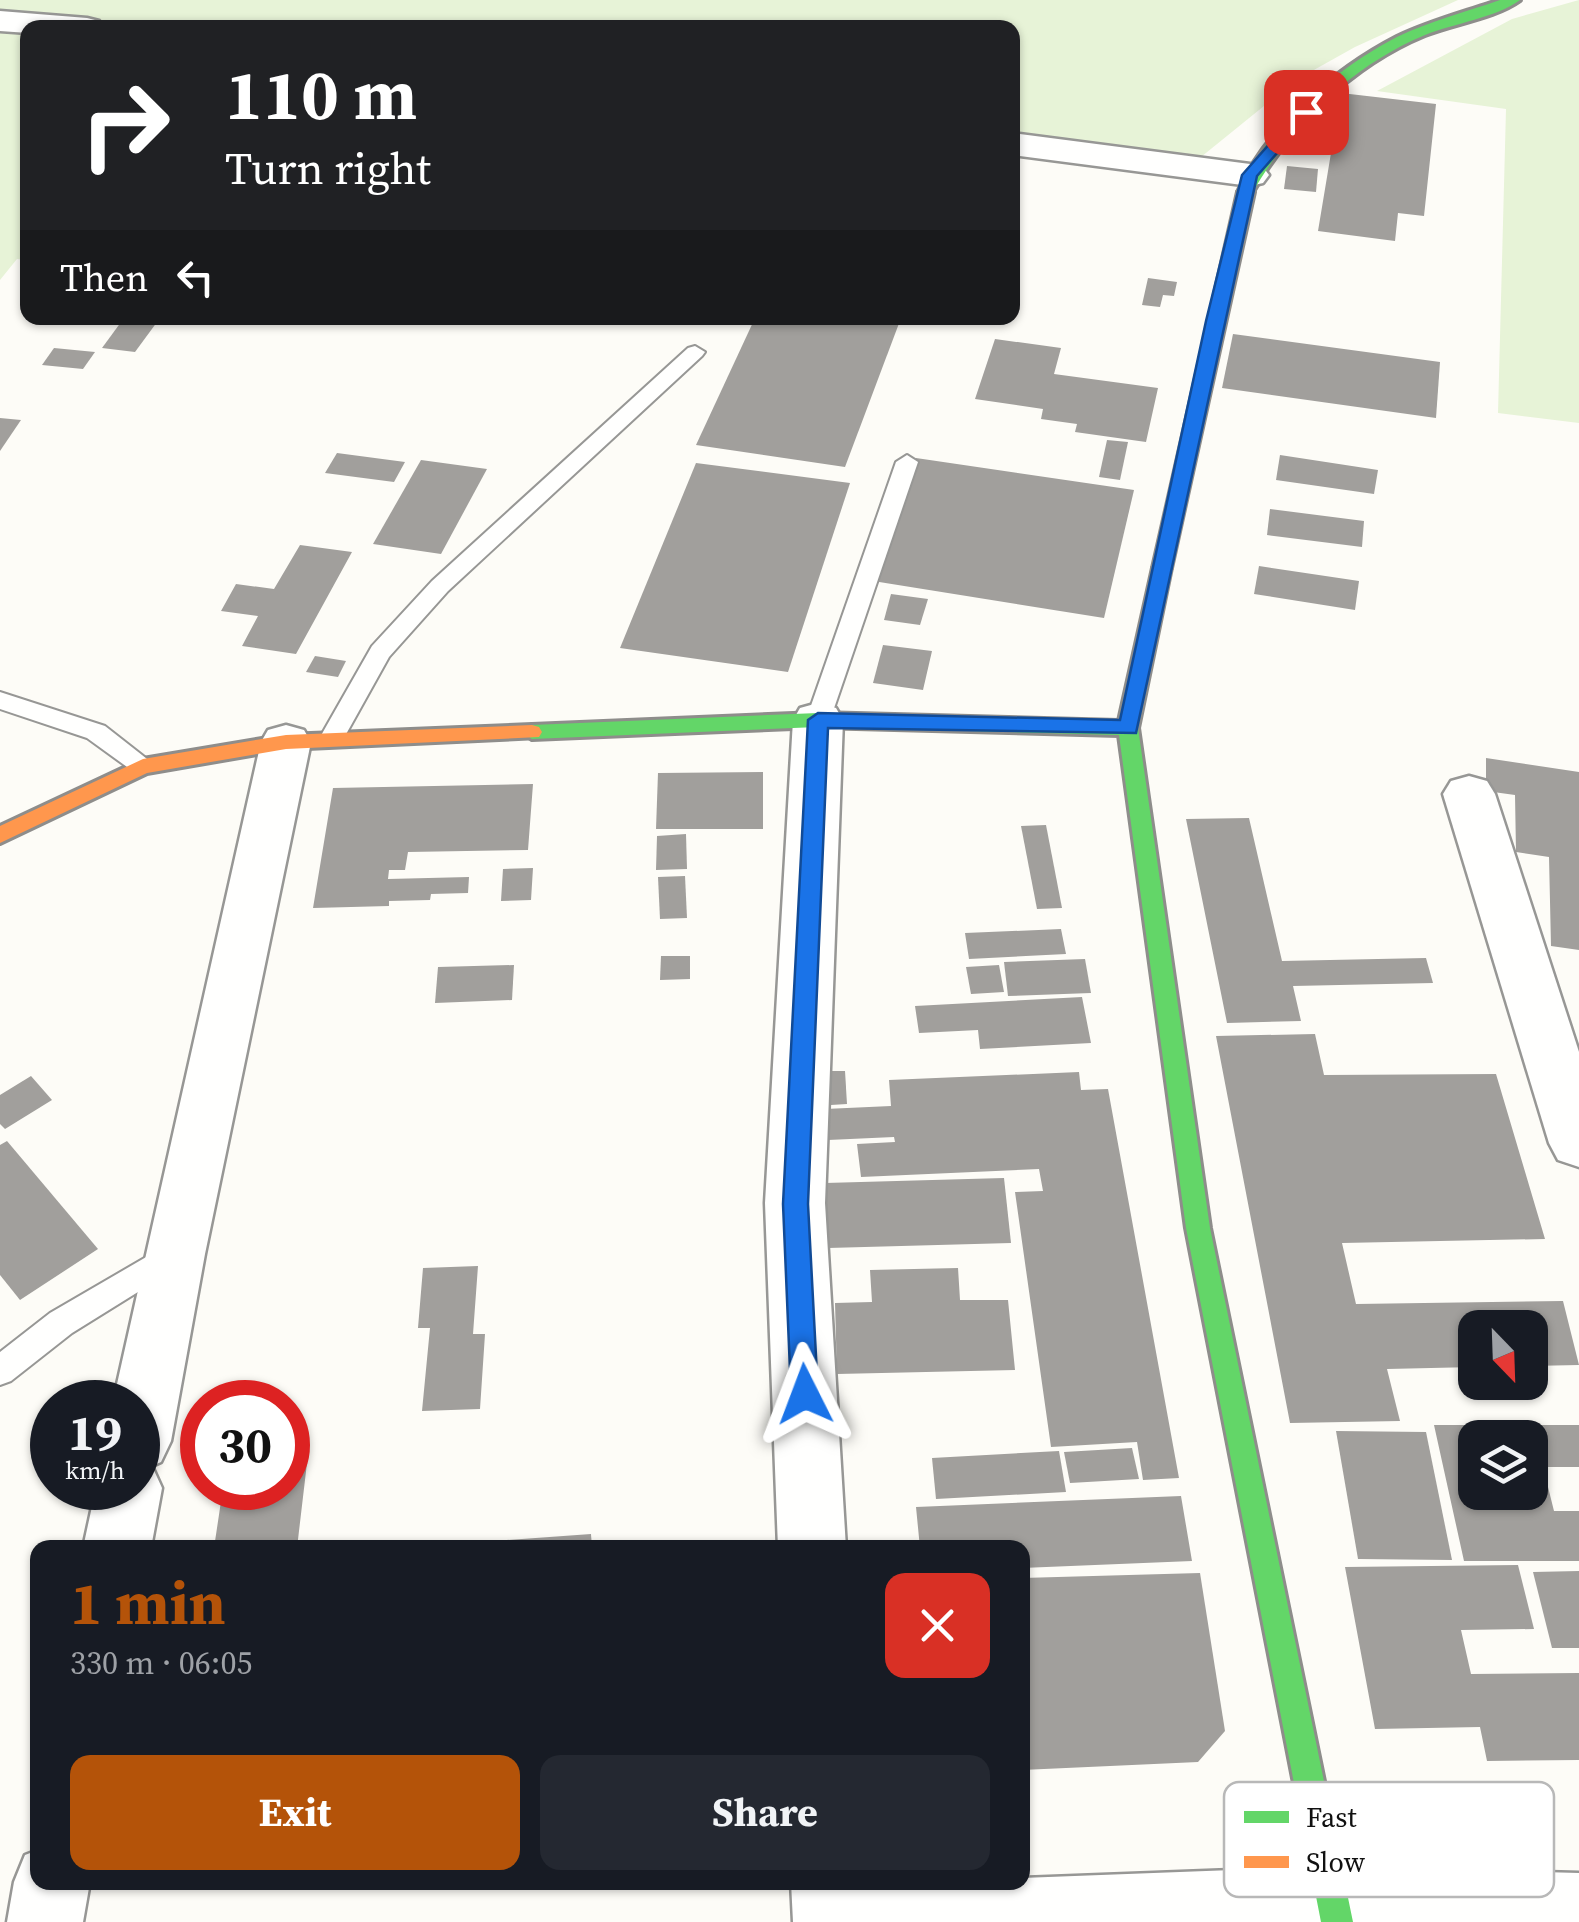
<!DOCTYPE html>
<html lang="en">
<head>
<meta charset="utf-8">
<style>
	:root { --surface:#171b24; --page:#242831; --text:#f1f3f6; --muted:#9ea1a6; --accent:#b45309 }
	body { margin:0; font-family:"Source Serif 4",serif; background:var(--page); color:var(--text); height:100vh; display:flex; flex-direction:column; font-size:38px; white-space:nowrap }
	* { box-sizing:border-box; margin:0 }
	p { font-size:32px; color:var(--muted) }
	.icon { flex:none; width:55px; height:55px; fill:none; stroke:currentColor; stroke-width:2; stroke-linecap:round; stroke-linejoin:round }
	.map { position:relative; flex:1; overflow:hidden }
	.drawer { position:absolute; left:30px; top:1540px; width:1000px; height:350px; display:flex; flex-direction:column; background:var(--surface); border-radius:20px; box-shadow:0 2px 8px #0004 }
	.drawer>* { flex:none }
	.hud { position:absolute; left:20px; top:20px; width:1000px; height:305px; border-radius:20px; box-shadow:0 2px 8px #0004; background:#202124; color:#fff; overflow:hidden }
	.needle { width:65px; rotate:157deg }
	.controls { position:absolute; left:1458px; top:1310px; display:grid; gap:20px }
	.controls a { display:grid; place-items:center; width:90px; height:90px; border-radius:20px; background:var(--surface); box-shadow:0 2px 8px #0004; font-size:50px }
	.speed { position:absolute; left:30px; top:1380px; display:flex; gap:20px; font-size:50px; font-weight:700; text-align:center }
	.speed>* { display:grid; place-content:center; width:130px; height:130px; border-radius:50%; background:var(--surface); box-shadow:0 2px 8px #0004; line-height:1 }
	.speed small { font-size:25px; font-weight:400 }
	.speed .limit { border:15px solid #d22; background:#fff; color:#111 }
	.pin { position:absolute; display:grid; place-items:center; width:85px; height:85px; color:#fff; margin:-42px; border-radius:20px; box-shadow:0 5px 15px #0006 }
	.me { position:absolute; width:110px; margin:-55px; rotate:357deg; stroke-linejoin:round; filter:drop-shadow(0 0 8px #0008) }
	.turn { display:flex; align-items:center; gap:35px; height:210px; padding:0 40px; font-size:45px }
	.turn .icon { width:130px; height:130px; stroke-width:2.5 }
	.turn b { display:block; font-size:70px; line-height:85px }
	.then { display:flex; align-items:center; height:95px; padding:0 40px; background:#0003; gap:20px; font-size:38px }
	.round { display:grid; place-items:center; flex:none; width:105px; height:105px; border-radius:20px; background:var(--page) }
	.overview { display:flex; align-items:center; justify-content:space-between; height:170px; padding:0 40px }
	h1 { font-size:60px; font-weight:700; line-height:75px; color:var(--accent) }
	.primary-button { display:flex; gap:20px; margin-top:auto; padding:20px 40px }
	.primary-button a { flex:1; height:115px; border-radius:20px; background:var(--accent); color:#fff; font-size:40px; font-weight:700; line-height:115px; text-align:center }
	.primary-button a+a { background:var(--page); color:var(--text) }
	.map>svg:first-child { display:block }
	.green { fill:#e7f3d7 }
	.building { fill:#a19f9c; fill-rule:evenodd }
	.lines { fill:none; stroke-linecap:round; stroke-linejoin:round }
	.lane-casing { stroke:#979795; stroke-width:4 }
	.street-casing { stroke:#979795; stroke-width:5 }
	.fast-casing { stroke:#8e8d8b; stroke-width:6 }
	.slow-casing { stroke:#8e8d8b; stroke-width:6 }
	.lane { fill:#fffffe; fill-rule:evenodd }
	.street { fill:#fffffe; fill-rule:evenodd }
	.fast { fill:#63d668; fill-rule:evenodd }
	.slow { fill:#ff974d; fill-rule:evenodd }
	.route { fill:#1a73e8; stroke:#114b97; stroke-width:2.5 }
	.key { fill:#fff; stroke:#b8b8b8; stroke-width:2.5 }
	.key-label { font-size:28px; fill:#111 }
</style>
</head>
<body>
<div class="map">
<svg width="1579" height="1922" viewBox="0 0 1579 1922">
	<rect width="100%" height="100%" fill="#fdfcf7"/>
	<!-- green -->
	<g class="green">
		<polygon points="0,0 1458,0 1355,47 1296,80 1180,174 1013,156 1012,28 28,28 27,260 17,259 0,280"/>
		<polygon points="1579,0 1579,423 1498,413 1506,109 1377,91 1512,19"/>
	</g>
	<!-- building -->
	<g class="building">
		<polygon points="1341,93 1436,104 1424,216 1398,213 1395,241 1318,231"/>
		<polygon points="1287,166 1318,169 1316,192 1284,189"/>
		<polygon points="1148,278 1177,282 1174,296 1163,295 1160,307 1142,305"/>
		<polygon points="124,318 160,318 135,352 102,348"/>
		<polygon points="755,318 901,318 845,467 696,445"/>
		<polygon points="1233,334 1440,362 1436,418 1222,388"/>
		<polygon points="995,339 1061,348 1054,374 1158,388 1146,442 1075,432 1077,424 1041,419 1043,409 975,399"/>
		<polygon points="54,348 95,352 83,369 42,365"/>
		<polygon points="0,418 21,420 0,451"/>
		<polygon points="1107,440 1128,442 1120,480 1099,477"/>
		<polygon points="337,453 405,462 394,482 325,473"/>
		<polygon points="1280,455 1378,470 1374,494 1276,480"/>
		<polygon points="916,458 1134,490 1104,618 873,581"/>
		<polygon points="421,460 487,469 441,554 373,544"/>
		<polygon points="696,463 850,483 788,672 620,648"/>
		<polygon points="1270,509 1364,521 1362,547 1267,535"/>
		<polygon points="300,545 352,552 296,654 242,646 258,616 221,611 236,584 274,589"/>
		<polygon points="1259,566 1359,581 1355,610 1254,594"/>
		<polygon points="891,594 928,599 920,625 884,620"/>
		<polygon points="883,645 932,651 923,690 873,683"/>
		<polygon points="315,656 346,661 338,677 306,672"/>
		<polygon points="1486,758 1579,772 1579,950 1551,946 1549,857 1516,852 1515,795 1486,791"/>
		<polygon points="763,772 763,829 656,829 658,773"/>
		<polygon points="533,784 528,850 408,852 405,870 389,870 388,879 469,877 468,893 431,894 430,900 389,901 389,906 313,908 333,788"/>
		<polygon points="1249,818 1282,961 1426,958 1433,983 1293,986 1301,1021 1227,1023 1186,819"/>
		<polygon points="1046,825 1062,908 1037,909 1021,826"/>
		<polygon points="686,834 687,869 656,870 657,836"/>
		<polygon points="533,868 531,900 501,901 503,869"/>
		<polygon points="685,876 687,918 660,919 658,877"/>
		<polygon points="1061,929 1066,954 969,959 965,933"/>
		<polygon points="661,956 690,956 690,979 660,980"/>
		<polygon points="1085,959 1091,993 1008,996 1004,962"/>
		<polygon points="514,965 512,1000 435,1003 438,967"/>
		<polygon points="999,965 1004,992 971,994 966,967"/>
		<polygon points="1082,997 1091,1043 980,1049 978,1030 919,1033 915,1006"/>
		<polygon points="1315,1034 1324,1075 1496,1074 1545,1239 1342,1243 1356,1304 1563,1301 1579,1365 1530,1366 1530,1328 1475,1328 1475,1367 1387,1369 1400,1421 1290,1423 1216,1036"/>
		<polygon points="813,1071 845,1071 847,1104 815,1106"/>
		<polygon points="1079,1072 1081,1090 1108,1089 1179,1478 1143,1480 1137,1442 1051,1447 1015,1192 1043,1191 1039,1169 861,1177 857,1144 895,1142 894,1137 828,1140 825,1109 891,1106 889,1080"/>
		<polygon points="31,1076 52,1100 5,1129 0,1124 0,1095"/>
		<polygon points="7,1141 98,1249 20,1300 0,1275 0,1145"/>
		<polygon points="1004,1178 1011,1243 828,1248 825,1183"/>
		<polygon points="478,1266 473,1334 485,1334 480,1409 422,1411 430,1328 418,1328 423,1268"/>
		<polygon points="958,1268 960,1300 1008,1300 1015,1370 837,1374 835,1303 872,1302 870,1270"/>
		<path d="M1434 1425H1579V1467H1543L1554 1511H1579V1561H1464ZM1475 1438H1530V1492H1475Z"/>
		<polygon points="1336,1431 1426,1432 1452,1560 1358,1559"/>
		<polygon points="1132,1448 1139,1479 1070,1483 1064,1452"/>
		<polygon points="1059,1451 1066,1492 936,1499 932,1458"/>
		<polygon points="307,1463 297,1548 214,1548 223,1488 288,1488 288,1464"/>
		<polygon points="1181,1496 1192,1561 1022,1568 1022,1548 920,1548 916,1507"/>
		<polygon points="591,1534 592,1548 478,1548 478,1542"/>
		<polygon points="1518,1565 1534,1629 1461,1630 1471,1674 1579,1673 1579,1760 1487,1761 1480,1727 1375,1729 1345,1567"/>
		<polygon points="1579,1571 1579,1648 1552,1648 1533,1572"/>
		<polygon points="1200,1573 1225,1731 1198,1762 1022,1770 1022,1578"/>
	</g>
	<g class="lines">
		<defs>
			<g id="lane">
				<polygon points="695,346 705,352 702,356 448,591 389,657 340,745 322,745 319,739 372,646 432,581 688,348"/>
				<polygon points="907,455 918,462 830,720 818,729 809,726 806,720 896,462"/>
				<polygon points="0,692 105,726 156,766 152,772 134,772 87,738 0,709"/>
				<polygon points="172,1242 183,1246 187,1255 183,1264 72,1333 11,1381 0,1385 0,1352 50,1313"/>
			</g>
			<g id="street">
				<polygon points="0,11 87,18 99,21 104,28 28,28 28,33 0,31"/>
				<polygon points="1012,133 1250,164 1263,167 1269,175 1263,183 1250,186 1012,155"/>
				<polygon points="818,703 836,708 843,720 825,1203 846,1548 778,1548 765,1203 793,720 800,708"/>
				<polygon points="286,725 304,730 311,742 205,1254 171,1441 161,1462 152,1466 162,1488 151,1548 83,1548 96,1488 138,1488 138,1402 113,1402 261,742 268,730"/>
				<polygon points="1469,776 1487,781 1495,794 1579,1052 1579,1167 1558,1160 1549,1143 1443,794 1451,781"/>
				<polygon points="38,1850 38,1882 90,1882 83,1922 7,1922 14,1882 25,1855"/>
				<polygon points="1334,1866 1579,1873 1579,1922 793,1922 791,1882 867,1882 867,1886 1022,1882 1022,1878"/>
			</g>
			<g id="fast">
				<path d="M1500 0H1520C1495 18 1455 23 1425 35 1352 65 1289 127 1251 195H1241L1238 192C1267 127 1335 69 1397 37 1430 21 1466 12 1500 0Z"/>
				<polygon points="1162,562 1171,568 1138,728 1210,1228 1353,1922 1321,1922 1186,1228 1119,735 818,727 532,739 522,732 532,725 818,713 1119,721 1153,568"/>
			</g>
			<g id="slow">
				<polygon points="1246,187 1254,192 1171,568 1162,574 1153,568 1238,192"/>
				<polygon points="532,725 539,727 542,732 539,737 286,749 147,773 0,843 0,826 143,759 286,735"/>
			</g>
		</defs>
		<!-- lane casing -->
		<use href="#lane" class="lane-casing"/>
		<!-- street casing -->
		<use href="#street" class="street-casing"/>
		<!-- fast casing -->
		<use href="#fast" class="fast-casing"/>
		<!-- slow casing -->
		<use href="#slow" class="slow-casing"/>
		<!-- lane -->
		<use href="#lane" class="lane"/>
		<!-- street -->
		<use href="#street" class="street"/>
		<!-- fast -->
		<use href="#fast" class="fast"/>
		<!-- slow -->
		<use href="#slow" class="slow"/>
	</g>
	<!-- route -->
	<polygon class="route" points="1300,109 1313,112 1257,176 1136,733 828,728 808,1204 818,1394 814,1403 805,1407 795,1403 791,1394 783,1204 808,720 818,713 1120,720 1206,321 1242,175"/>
	<!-- legend -->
	<rect x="1224" y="1782" width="330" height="115" rx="15" class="key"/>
	<rect x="1244" y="1811" width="45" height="12" fill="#63d668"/>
	<rect x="1244" y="1856" width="45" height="12" fill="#ff974d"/>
	<g class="key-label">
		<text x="1306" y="1827">Fast</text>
		<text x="1306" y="1872">Slow</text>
	</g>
</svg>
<div class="controls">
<a><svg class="needle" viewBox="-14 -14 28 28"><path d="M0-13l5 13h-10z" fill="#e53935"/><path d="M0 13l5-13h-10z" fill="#9ea1a6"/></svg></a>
<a><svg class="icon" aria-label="layers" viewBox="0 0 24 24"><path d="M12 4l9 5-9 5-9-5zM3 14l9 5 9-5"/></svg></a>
</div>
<div class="speed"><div>19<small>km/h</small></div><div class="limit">30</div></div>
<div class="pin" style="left:1306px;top:112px;background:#d93025"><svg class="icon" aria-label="arrive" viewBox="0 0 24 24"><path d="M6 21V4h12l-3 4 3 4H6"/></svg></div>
<svg class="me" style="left:805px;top:1394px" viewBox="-20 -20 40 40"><path d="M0-17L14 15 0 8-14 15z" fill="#1a73e8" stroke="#fff" stroke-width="4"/></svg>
<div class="hud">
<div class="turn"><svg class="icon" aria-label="right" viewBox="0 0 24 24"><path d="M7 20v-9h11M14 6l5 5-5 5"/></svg><div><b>110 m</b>Turn right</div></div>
<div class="then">Then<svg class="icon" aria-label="left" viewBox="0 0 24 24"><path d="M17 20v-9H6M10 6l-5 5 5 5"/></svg></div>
</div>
<section class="drawer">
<div class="overview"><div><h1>1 min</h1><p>330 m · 06:05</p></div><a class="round" style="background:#d93025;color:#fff"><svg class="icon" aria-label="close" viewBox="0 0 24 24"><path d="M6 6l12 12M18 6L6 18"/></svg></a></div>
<div class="primary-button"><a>Exit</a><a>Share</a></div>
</section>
</div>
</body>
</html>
